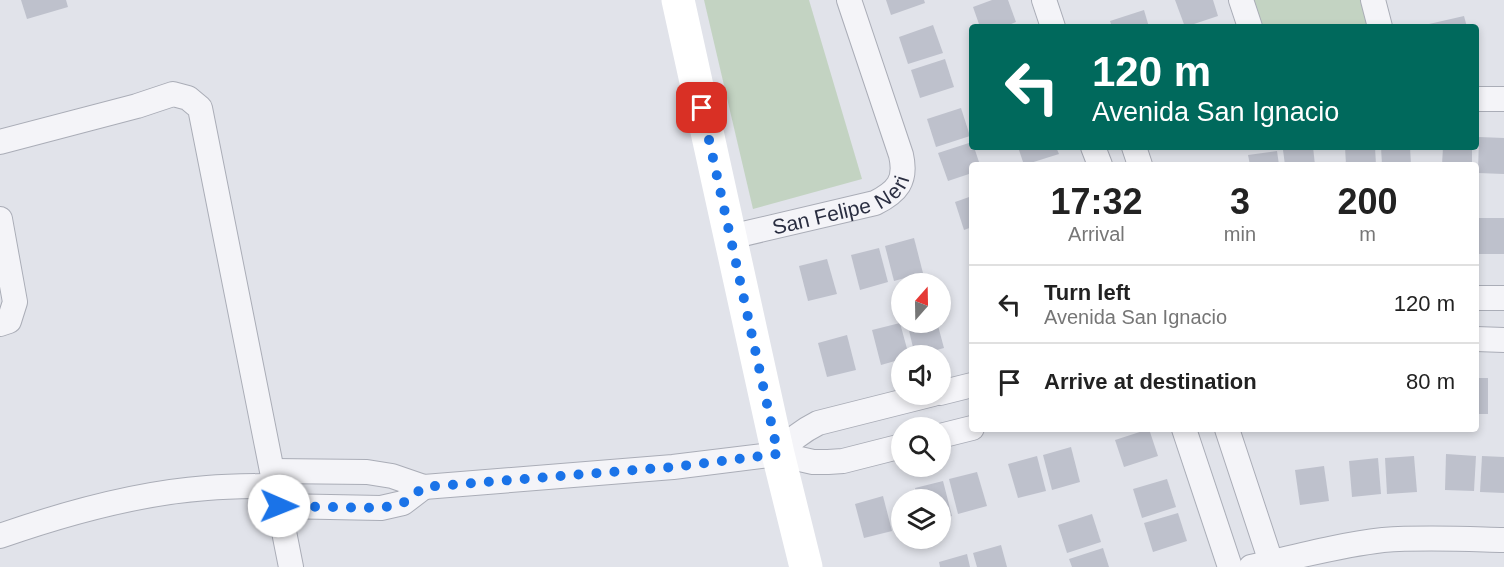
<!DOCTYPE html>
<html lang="en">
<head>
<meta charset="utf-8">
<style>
	:root { --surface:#fff; --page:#f6f6f6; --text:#222; --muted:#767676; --line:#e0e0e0 }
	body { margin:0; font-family:Helvetica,sans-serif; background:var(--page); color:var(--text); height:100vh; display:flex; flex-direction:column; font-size:22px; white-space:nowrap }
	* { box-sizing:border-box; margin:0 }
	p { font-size:20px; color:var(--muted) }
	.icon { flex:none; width:33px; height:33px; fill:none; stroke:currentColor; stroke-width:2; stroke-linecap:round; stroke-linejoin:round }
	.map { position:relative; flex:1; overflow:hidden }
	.side { position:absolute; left:969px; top:162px; width:510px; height:270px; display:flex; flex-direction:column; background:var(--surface); border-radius:6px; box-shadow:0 3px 9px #0003 }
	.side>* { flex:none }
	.guide { position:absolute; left:969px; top:24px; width:510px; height:126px; border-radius:6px; box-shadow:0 3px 9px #0003; background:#00695c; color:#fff; overflow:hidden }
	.needle { width:39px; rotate:20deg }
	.controls { position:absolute; left:891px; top:273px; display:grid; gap:12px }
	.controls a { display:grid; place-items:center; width:60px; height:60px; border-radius:50%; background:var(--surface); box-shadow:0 3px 9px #0003; font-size:30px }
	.pin { position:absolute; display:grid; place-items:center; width:51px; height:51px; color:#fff; margin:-26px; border-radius:12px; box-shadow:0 3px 9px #0006 }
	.me { position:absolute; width:66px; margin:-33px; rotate:91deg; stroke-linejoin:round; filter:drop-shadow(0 0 4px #0008) }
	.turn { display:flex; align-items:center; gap:21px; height:126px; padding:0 24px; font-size:27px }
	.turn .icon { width:78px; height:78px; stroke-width:2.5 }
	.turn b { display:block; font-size:42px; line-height:51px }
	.eta { display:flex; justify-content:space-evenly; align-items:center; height:102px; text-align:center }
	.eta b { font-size:36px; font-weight:600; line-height:42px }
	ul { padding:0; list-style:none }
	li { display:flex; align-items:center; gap:18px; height:78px; padding:0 24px; border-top:2px solid var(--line) }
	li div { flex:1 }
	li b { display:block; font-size:22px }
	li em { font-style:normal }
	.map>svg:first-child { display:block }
	.green { fill:#c3d3c2 }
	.building { fill:#bec1cc }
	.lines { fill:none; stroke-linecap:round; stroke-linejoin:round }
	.minor-casing { stroke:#aaadb7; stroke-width:26 }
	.minor { stroke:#f4f4f8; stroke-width:24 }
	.secondary { stroke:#fff; stroke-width:33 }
	.route { stroke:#1a73e8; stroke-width:10; stroke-dasharray:0 18 }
	.labels { text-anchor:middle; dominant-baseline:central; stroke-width:4.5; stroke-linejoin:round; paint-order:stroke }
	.street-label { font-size:21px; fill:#2a2e41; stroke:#f1f2f7 }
</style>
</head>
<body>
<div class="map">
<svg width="1504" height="567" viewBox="0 0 1504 567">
	<rect width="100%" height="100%" fill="#e1e3ea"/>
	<!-- green -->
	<g class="green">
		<polygon points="704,0 809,0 862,179 753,209"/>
		<polygon points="1252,0 1361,0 1368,27 1260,27"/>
	</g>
	<!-- building -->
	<g class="building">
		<polygon points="21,0 66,0 68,7 27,19"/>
		<polygon points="886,0 924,0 925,3 891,15"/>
		<polygon points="992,0 1008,0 1016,22 1004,27 980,27 973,7"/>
		<polygon points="1175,0 1213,0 1218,16 1185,27"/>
		<polygon points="1144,10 1149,27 1112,27 1110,21"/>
		<polygon points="1464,16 1467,27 1430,27 1429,24"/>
		<polygon points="933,25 943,53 908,64 899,37"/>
		<polygon points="945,59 954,87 920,98 911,70"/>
		<polygon points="961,108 970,136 936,147 927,119"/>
		<polygon points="1479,137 1504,138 1504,174 1478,173"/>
		<polygon points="972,142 972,147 974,147 980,165 972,165 972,173 948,181 938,153"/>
		<polygon points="1018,147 1056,147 1059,154 1024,165"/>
		<polygon points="1305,147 1313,147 1315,165 1285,165 1283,150"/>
		<polygon points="1345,147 1375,147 1376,165 1346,165"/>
		<polygon points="1381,147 1410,147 1411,165 1382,165"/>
		<polygon points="1443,147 1472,147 1472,165 1442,165"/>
		<polygon points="1277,151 1279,165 1250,165 1248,155"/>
		<polygon points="972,196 972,227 964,230 955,202"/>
		<rect x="1477" y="218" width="27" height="36"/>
		<polygon points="914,238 923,273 894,281 885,246"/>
		<polygon points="879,248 888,282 860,290 851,255"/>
		<polygon points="827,259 837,294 808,301 799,266"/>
		<polygon points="907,322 937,322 944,348 915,356"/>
		<polygon points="900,323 909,356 902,356 902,359 881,365 872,330"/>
		<polygon points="847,335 856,370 827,377 818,343"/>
		<rect x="1476" y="378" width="12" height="36"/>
		<polygon points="1149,429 1158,456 1124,467 1115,440"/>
		<polygon points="1071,447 1080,482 1052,490 1043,455"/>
		<polygon points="1446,454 1476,456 1474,491 1445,490"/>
		<polygon points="1037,456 1046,491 1018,498 1008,464"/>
		<polygon points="1414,456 1417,492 1387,494 1385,458"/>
		<polygon points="1482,456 1504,457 1504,493 1480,492"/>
		<polygon points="1378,458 1381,494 1352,497 1349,461"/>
		<polygon points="1324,466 1329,501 1300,505 1295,470"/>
		<polygon points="977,472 987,506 958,514 949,479"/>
		<polygon points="1167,479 1176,507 1142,518 1133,489"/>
		<polygon points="943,481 952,516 940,519 940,500 917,500 915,488"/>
		<polygon points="883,496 892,531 864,538 855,504"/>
		<polygon points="1178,513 1187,541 1153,552 1144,523"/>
		<polygon points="1092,514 1101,542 1067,553 1058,525"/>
		<polygon points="1001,545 1007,567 977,567 973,553"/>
		<polygon points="1103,548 1109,567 1072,567 1069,559"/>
		<polygon points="967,554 970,567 940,567 939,562"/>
	</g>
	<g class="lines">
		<defs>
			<g id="minor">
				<polyline points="1044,0 1053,27"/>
				<polyline points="1241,0 1250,27"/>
				<polyline points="1373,0 1380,27"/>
				<polyline points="1476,99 1504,99"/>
				<polyline points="0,142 137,106 173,94 188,98 200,108 291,567"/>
				<polyline points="1093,147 1100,165"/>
				<polyline points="1134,147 1140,165"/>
				<polyline points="0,219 15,302 9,321 0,324"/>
				<path id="s1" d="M730 237 875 203C897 192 907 181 901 155L849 0"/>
				<polyline points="1476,298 1504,298"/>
				<polyline points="1476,339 1504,340"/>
				<polyline points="940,393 972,385"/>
				<polyline points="1184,429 1230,567"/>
				<polyline points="1227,429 1271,562"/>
				<polyline points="940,436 972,428"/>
				<path d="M778 454C790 440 802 431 818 423L933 394"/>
				<polyline points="273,471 367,472 392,476 424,487 403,503 381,508 279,506"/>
				<polyline points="424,487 673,467 778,454 813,462 828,462 843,461 902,446"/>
				<path d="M0 536C66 513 137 493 207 488 230 486 253 486 276 486"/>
				<path d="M1251 567C1295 557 1339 545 1383 540 1423 537 1464 539 1504 540"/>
			</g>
		</defs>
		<!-- minor casing -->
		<use href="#minor" class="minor-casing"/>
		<!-- minor -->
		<use href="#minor" class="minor"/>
		<!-- secondary -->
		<polyline class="secondary" points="678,0 778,454 806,567"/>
	</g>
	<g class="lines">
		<!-- route -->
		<polyline class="route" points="279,506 381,508 403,503 424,487 673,467 778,454 702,108"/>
	</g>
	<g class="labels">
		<!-- street labels -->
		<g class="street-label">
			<text stroke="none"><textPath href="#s1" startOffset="116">San Felipe Neri</textPath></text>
		</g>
	</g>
</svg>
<div class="controls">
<a><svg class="needle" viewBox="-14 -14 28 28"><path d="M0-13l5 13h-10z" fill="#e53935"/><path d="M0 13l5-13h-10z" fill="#767676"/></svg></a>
<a><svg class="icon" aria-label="sound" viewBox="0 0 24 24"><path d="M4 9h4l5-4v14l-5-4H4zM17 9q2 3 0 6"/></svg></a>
<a><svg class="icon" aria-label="search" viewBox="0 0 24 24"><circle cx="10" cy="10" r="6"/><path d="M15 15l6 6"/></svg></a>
<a><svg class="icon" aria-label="layers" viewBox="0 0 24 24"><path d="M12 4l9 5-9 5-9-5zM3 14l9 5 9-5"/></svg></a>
</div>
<div class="pin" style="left:702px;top:108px;background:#d93025"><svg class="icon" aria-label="arrive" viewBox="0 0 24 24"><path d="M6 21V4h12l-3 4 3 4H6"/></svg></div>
<svg class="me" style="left:279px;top:506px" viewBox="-20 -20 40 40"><circle r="19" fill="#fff"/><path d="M0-13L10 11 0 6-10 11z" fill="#1a73e8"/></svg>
<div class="guide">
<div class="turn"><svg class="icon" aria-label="left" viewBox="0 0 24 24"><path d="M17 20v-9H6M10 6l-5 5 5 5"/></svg><div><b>120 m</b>Avenida San Ignacio</div></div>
</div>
<section class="side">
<div class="eta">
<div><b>17:32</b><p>Arrival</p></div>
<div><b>3</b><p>min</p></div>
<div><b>200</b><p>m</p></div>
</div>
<ul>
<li><svg class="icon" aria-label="left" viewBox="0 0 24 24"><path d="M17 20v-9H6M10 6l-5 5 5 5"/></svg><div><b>Turn left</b><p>Avenida San Ignacio</p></div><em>120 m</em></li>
<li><svg class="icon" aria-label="arrive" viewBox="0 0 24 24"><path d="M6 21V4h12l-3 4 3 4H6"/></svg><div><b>Arrive at destination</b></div><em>80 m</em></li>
</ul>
</section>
</div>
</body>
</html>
